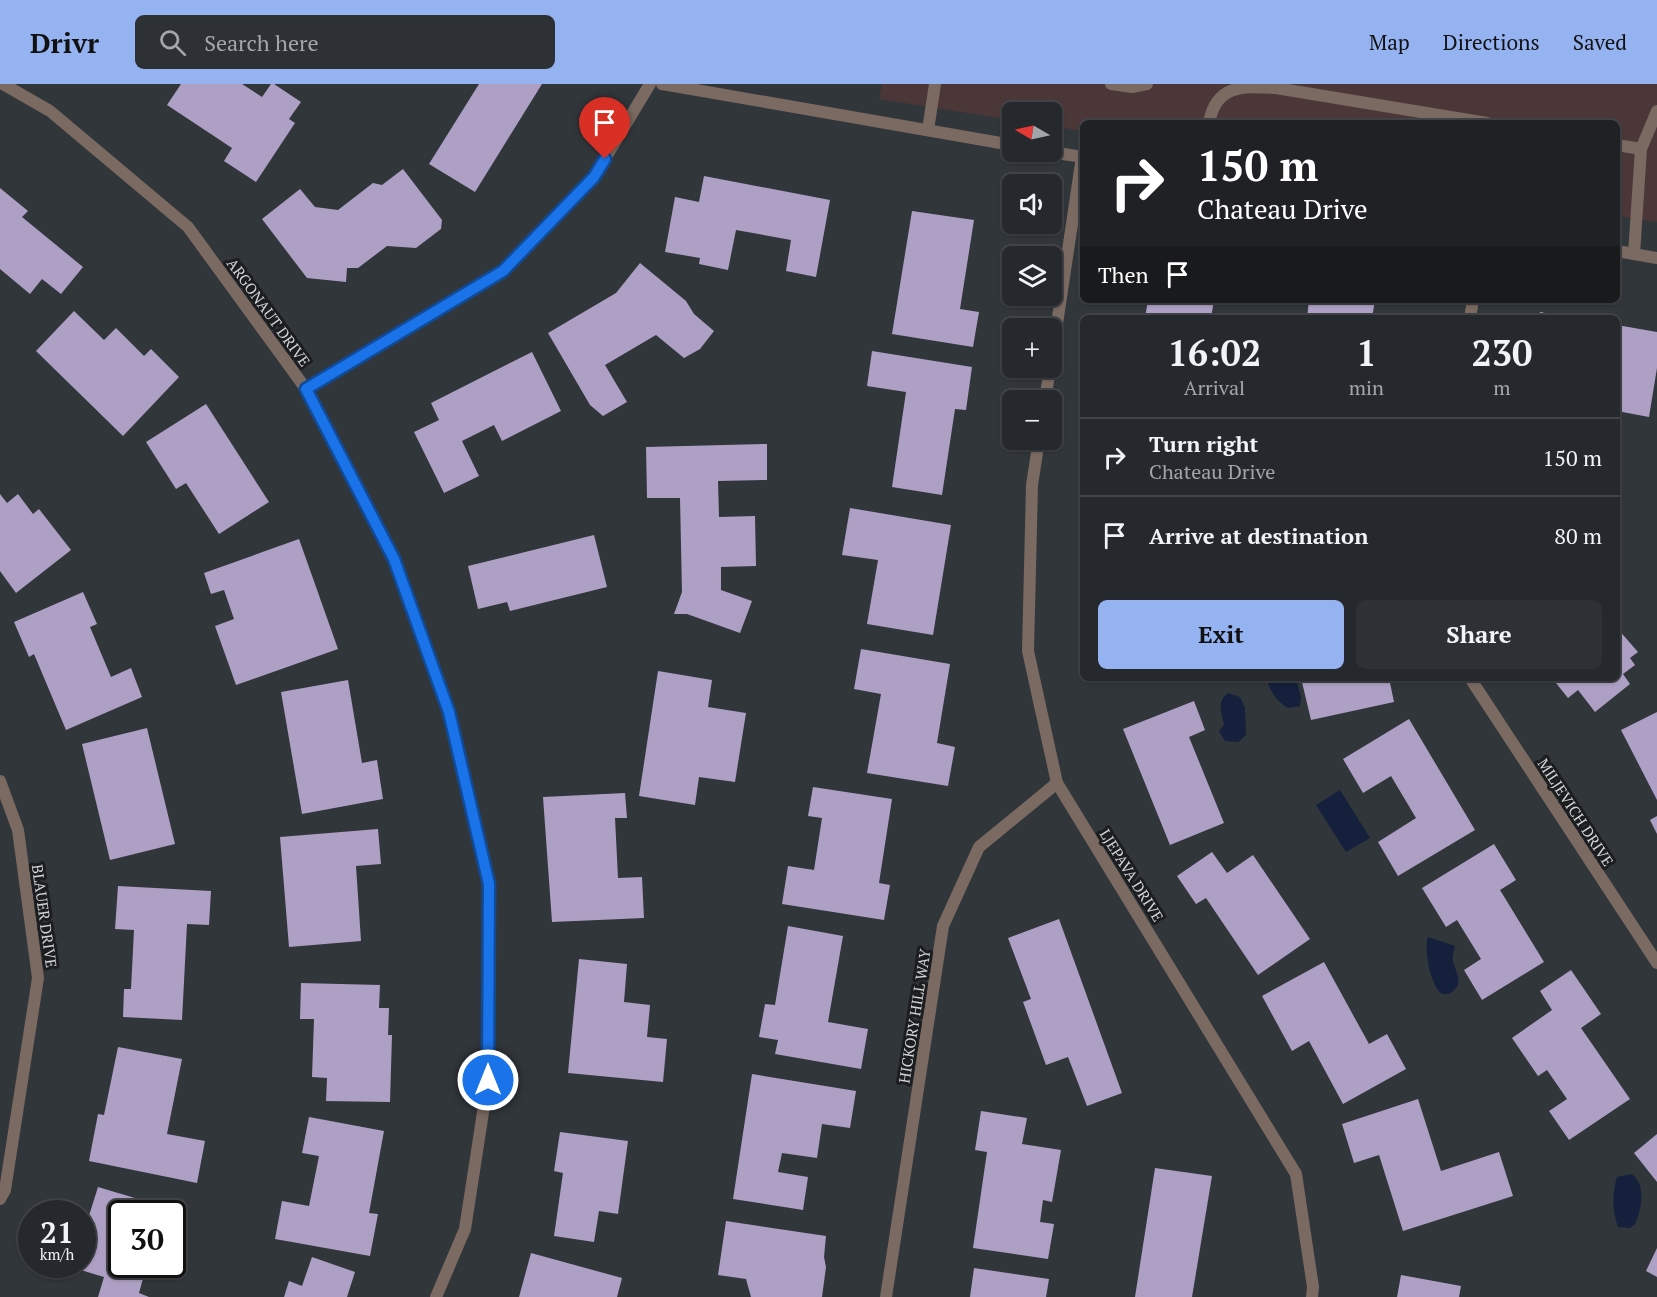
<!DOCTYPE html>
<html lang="en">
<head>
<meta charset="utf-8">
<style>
	:root { --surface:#25282c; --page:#2d3034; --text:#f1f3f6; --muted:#a3a6a9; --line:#424448; --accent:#95b2f1 }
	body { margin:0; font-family:"PT Serif",serif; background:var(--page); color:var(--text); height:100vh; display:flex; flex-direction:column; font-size:22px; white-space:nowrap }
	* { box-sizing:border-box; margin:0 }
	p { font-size:20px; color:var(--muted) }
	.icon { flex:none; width:33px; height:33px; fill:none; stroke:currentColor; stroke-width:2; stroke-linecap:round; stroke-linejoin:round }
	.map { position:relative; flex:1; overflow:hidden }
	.side { position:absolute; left:1080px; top:231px; width:540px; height:366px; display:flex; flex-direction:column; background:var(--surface); border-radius:9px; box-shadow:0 2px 4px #0004,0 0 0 2px var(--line) }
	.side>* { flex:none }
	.top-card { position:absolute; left:1080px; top:36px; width:540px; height:183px; border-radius:9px; box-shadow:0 2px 4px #0004,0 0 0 2px var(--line); background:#202124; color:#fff; overflow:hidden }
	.needle { width:39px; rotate:279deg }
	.fabs { position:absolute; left:1002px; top:18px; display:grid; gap:12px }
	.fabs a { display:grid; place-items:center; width:60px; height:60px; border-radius:9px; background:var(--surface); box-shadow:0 2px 4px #0004,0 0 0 2px var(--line); font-size:30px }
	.speed { position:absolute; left:18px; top:1116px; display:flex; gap:12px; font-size:30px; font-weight:700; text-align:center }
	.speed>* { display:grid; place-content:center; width:78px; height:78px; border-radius:50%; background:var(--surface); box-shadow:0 2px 4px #0004,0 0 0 2px var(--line); line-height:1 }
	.speed small { font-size:15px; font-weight:400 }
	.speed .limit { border:3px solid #111; border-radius:9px; background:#fff; color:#111 }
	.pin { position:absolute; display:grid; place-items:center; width:51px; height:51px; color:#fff; margin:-62px -26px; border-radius:50% 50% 50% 0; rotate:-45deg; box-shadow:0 0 6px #0007 }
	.pin .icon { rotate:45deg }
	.me { position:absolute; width:66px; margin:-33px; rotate:0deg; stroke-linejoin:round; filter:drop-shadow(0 0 4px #0008) }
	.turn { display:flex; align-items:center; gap:21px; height:126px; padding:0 18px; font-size:27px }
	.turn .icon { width:78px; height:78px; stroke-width:2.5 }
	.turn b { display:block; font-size:42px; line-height:51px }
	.then { display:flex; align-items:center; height:57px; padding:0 18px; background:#0003; gap:12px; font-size:22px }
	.eta { display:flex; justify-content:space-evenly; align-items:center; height:102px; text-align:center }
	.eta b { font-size:36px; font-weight:800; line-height:42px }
	.primary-button { display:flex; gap:12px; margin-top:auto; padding:12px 18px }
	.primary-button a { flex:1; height:69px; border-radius:9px; background:var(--accent); color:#111; font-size:24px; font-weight:800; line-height:69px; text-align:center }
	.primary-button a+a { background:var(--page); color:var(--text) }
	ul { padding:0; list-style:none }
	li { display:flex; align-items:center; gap:18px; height:78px; padding:0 18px; border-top:2px solid var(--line) }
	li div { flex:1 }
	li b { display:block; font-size:22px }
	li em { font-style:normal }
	header { display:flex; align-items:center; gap:36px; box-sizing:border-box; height:84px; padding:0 30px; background:var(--accent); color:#111 }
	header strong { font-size:28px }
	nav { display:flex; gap:33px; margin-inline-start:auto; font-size:21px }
	.search { width:420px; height:54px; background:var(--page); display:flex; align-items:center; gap:15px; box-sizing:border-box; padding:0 21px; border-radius:9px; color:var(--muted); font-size:22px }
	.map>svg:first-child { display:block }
	.education { fill:#4b3738 }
	.water { fill:#14203c }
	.building { fill:#aea0c5 }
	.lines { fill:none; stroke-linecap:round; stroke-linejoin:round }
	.lane { stroke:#7a6a61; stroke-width:12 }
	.street { stroke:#7a6a61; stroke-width:12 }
	.route-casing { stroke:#114b97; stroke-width:15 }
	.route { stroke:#1a73e8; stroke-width:10 }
	.labels { text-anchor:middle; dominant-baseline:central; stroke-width:6; stroke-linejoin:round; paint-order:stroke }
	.street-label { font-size:15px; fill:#d2d5d8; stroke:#1b1d1f }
</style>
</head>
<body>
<header>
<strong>Drivr</strong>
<div class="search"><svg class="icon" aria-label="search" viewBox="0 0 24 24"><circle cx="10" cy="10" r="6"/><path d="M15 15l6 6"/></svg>Search here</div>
<nav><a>Map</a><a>Directions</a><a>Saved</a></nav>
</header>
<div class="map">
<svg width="1657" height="1213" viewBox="0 0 1657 1213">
	<rect width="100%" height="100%" fill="#31363b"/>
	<!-- education -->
	<polygon class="education" points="882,0 1657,0 1657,138 1617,132 1617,39 1083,39 1083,47 1052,42 1052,28 1012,28 1012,36 879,15"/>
	<!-- water -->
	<g class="water">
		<path d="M1266 594H1296L1301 613 1300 622 1288 624C1275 616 1271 608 1266 594Z"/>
		<path d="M1228 609 1240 613 1245 624 1246 651 1238 658 1225 657 1219 647 1224 641C1222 629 1216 618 1228 609Z"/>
		<polygon points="1340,706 1370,754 1346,768 1316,721"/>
		<path d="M1428 853 1455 862C1454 867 1452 873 1453 878 1457 891 1465 901 1449 910H1442C1431 903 1423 863 1428 853Z"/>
		<path d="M1632 1090C1646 1101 1642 1125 1635 1140L1630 1144 1618 1143C1612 1126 1612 1110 1617 1093Z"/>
	</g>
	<!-- building -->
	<g class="building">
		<polygon points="181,0 242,0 262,13 271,0 274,0 301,18 289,35 295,39 256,98 224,77 232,64 167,21"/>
		<polygon points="479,0 542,0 475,108 429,80"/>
		<polygon points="403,85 442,136 441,145 416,164 387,162 358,184 347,184 346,198 307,194 262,135 300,105 315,123 338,126 373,99 382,101"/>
		<polygon points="704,92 830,116 816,193 786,187 791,156 736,146 728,186 699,180 700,174 665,168 675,113 699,118"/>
		<polygon points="0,104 28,127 22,133 83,183 61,210 42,195 30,210 0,185"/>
		<polygon points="912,127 974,136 960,225 979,228 973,263 892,250"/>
		<polygon points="640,179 686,217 694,230 714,247 700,265 684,274 656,251 605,281 627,318 603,332 590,321 548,249 616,209"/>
		<polygon points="1148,216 1214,216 1211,234 1145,234"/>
		<polygon points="1309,216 1375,216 1372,234 1307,234"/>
		<polygon points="74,227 104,256 116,244 144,272 151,265 179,293 123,352 36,267"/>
		<polygon points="1540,228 1567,233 1567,234 1539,234"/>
		<polygon points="1617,241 1657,248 1657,284 1649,333 1617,327"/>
		<polygon points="872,267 972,283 966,326 955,325 942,411 892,403 906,308 867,302"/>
		<polygon points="532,268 561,327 502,357 494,341 462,357 479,392 444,409 414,348 439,336 431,319"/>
		<polygon points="206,320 269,418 219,450 186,399 176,405 146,358"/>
		<polygon points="767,360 767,396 718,397 719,433 755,432 756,482 721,483 721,506 752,517 740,549 687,530 674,530 682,508 680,414 647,414 646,363"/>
		<polygon points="0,410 7,419 18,410 33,430 39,425 71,466 16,509 0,487"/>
		<polygon points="850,424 951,441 933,551 867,540 878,476 842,471"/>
		<polygon points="594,451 607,503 510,527 507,518 478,525 468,482"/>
		<polygon points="299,455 338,565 236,601 215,542 234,535 224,506 211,510 204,489"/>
		<polygon points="83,508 97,540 90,543 111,593 131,584 142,613 66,646 34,570 29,573 14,538"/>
		<polygon points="1617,544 1638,568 1630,574 1635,581 1623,590 1630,600 1595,628 1578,606 1568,614 1552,594 1617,594"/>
		<polygon points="861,565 950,580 937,659 955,663 948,702 867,689 881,610 854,605"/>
		<polygon points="658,587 712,596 708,623 746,629 735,698 699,693 695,721 639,712"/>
		<polygon points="1103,594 1167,594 1167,596 1104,599"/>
		<polygon points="1301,594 1389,594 1394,618 1311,636"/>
		<polygon points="348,596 362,679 377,676 383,715 302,730 281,608"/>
		<polygon points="1194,617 1205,646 1189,653 1224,739 1170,761 1123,645"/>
		<polygon points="1657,628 1657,716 1621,646"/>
		<polygon points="1409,635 1475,746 1398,792 1378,758 1416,734 1391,692 1363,709 1343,675"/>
		<polygon points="147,644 175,760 110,776 82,660"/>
		<polygon points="813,703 892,715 879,799 890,801 884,836 782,820 788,782 814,786 822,734 808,732"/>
		<polygon points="625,709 627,734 615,734 618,794 642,793 644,834 552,838 543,713"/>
		<polygon points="1657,732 1657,750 1650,736"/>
		<polygon points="378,745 381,780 356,782 361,857 289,863 280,753"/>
		<polygon points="1494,760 1516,796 1500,806 1544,878 1482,916 1464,886 1481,875 1457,836 1446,843 1422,804"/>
		<polygon points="1212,768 1227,789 1253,771 1310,855 1258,891 1206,814 1196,820 1177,792"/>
		<polygon points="118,802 211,807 209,841 187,840 182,936 123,933 124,905 131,905 134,846 115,845"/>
		<polygon points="1059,835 1122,1009 1087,1022 1068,973 1046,981 1023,918 1031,915 1008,854"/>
		<polygon points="788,842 843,852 828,938 868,945 861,985 775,970 778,956 759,953 765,920 775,921"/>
		<polygon points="579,875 627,880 624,918 650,921 647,953 667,955 663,998 568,989"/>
		<polygon points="1324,878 1369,960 1387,950 1406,985 1343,1020 1309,957 1292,967 1262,912"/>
		<polygon points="1571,886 1601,930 1581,944 1630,1015 1569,1056 1549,1027 1567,1015 1547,986 1538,992 1512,954 1552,926 1540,907"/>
		<polygon points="301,899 380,901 379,924 389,924 388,951 392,951 390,1018 326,1017 327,994 312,993 314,935 300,935"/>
		<polygon points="118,963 182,975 167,1050 205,1057 197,1099 89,1077 98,1030 104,1031"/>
		<polygon points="752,990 856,1007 850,1044 822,1040 817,1074 782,1069 778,1088 808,1093 803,1126 733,1115"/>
		<polygon points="1418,1015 1441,1087 1499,1068 1513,1112 1403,1147 1379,1071 1354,1079 1342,1040"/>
		<polygon points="981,1027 1027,1034 1022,1060 1061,1066 1052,1118 1043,1116 1040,1138 1054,1140 1048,1175 973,1164 987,1068 975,1066"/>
		<polygon points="309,1033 384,1047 369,1129 378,1130 370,1172 275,1155 282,1117 309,1122 319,1072 302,1069"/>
		<polygon points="560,1048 628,1057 618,1130 599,1127 594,1158 554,1152 563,1089 554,1087"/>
		<polygon points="1657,1050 1657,1098 1634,1069"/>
		<polygon points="1155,1084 1212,1092 1192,1213 1135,1213"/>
		<polygon points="98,1103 165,1123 163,1130 122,1130 122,1180 147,1180 139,1209 149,1213 98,1213 104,1193 74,1184 75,1180 82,1180 82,1154"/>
		<polygon points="726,1137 826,1152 824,1173 826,1183 822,1213 751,1213 746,1195 718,1191"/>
		<polygon points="1657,1164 1657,1193 1646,1187"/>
		<polygon points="531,1169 622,1194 617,1213 519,1213"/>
		<polygon points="312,1173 355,1188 347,1213 284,1213 289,1197 302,1202"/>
		<polygon points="974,1184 1049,1195 1046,1213 970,1213"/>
		<polygon points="1401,1191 1461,1202 1459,1213 1397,1213"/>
	</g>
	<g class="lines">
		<!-- lane -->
		<g class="lane">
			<polyline points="1111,0 1132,3 1147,0"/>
			<path d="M1209 39C1216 0 1243 2 1276 4L1487 39"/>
			<polyline points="928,46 935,0"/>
			<polyline points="1617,61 1641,65"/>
			<polyline points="1634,170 1641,65 1657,27"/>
		</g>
		<!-- street -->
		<g class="street">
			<polyline points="3,0 50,27 188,143 306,305 394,475 449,628 489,800 488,996 465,1145 436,1213"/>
			<polyline points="662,0 1012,61"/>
			<polyline points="1050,68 1083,73"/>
			<polyline points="1617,167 1657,174"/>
			<polyline points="1470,234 1473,216"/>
			<polyline points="1052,273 1082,73"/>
			<polyline points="306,305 503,187 594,93 650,0"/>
			<polyline points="1045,316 1050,284"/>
			<polyline points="1039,356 1032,401 1028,567 1057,699 1296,1090 1313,1203 1312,1213"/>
			<polyline points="1470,594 1657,879"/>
			<polyline points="0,697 18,746 38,894 5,1106 0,1115"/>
			<polyline points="886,1213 943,842 979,763 1057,699"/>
		</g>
	</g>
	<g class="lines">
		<defs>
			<polyline id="route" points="488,996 489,800 449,628 394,475 306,305 503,187 594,93 605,75"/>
		</defs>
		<!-- route casing -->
		<use href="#route" class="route-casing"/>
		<!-- route -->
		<use href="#route" class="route"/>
	</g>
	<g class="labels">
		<!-- street labels -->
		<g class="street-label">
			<text transform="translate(269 228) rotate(54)">ARGONAUT DRIVE</text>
			<text transform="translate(1576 728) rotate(57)">MILJEVICH DRIVE</text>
			<text transform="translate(1132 791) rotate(58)">LJEPAVA DRIVE</text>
			<text transform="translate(45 832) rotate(82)">BLAUER DRIVE</text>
			<text transform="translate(914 932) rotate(-81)">HICKORY HILL WAY</text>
		</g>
	</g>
</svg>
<div class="fabs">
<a><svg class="needle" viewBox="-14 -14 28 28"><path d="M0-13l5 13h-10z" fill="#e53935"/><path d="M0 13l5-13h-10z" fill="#a3a6a9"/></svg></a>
<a><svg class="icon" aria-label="sound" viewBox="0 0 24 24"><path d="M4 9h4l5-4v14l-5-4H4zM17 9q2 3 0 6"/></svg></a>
<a><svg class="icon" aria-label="layers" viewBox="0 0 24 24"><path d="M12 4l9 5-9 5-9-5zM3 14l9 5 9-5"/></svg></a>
<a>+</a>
<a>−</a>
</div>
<div class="speed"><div>21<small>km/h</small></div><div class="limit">30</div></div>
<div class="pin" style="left:605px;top:75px;background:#d93025"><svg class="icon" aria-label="arrive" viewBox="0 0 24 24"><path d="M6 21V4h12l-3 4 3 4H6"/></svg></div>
<svg class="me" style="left:488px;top:996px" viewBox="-20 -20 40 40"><circle r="17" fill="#1a73e8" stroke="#fff" stroke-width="3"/><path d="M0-11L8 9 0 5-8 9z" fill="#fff"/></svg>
<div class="top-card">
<div class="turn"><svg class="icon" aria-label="right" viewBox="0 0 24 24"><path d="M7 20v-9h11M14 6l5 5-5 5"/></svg><div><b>150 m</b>Chateau Drive</div></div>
<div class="then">Then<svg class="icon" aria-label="arrive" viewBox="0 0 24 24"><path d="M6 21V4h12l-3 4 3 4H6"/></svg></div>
</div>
<section class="side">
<div class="eta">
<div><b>16:02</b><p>Arrival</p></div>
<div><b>1</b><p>min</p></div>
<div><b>230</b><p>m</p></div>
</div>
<ul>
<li><svg class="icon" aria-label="right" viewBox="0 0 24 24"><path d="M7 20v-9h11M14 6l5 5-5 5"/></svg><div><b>Turn right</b><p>Chateau Drive</p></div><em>150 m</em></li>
<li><svg class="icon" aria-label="arrive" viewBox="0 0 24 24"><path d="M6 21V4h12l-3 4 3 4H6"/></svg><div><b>Arrive at destination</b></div><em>80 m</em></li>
</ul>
<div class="primary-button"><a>Exit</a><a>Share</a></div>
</section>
</div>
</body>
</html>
